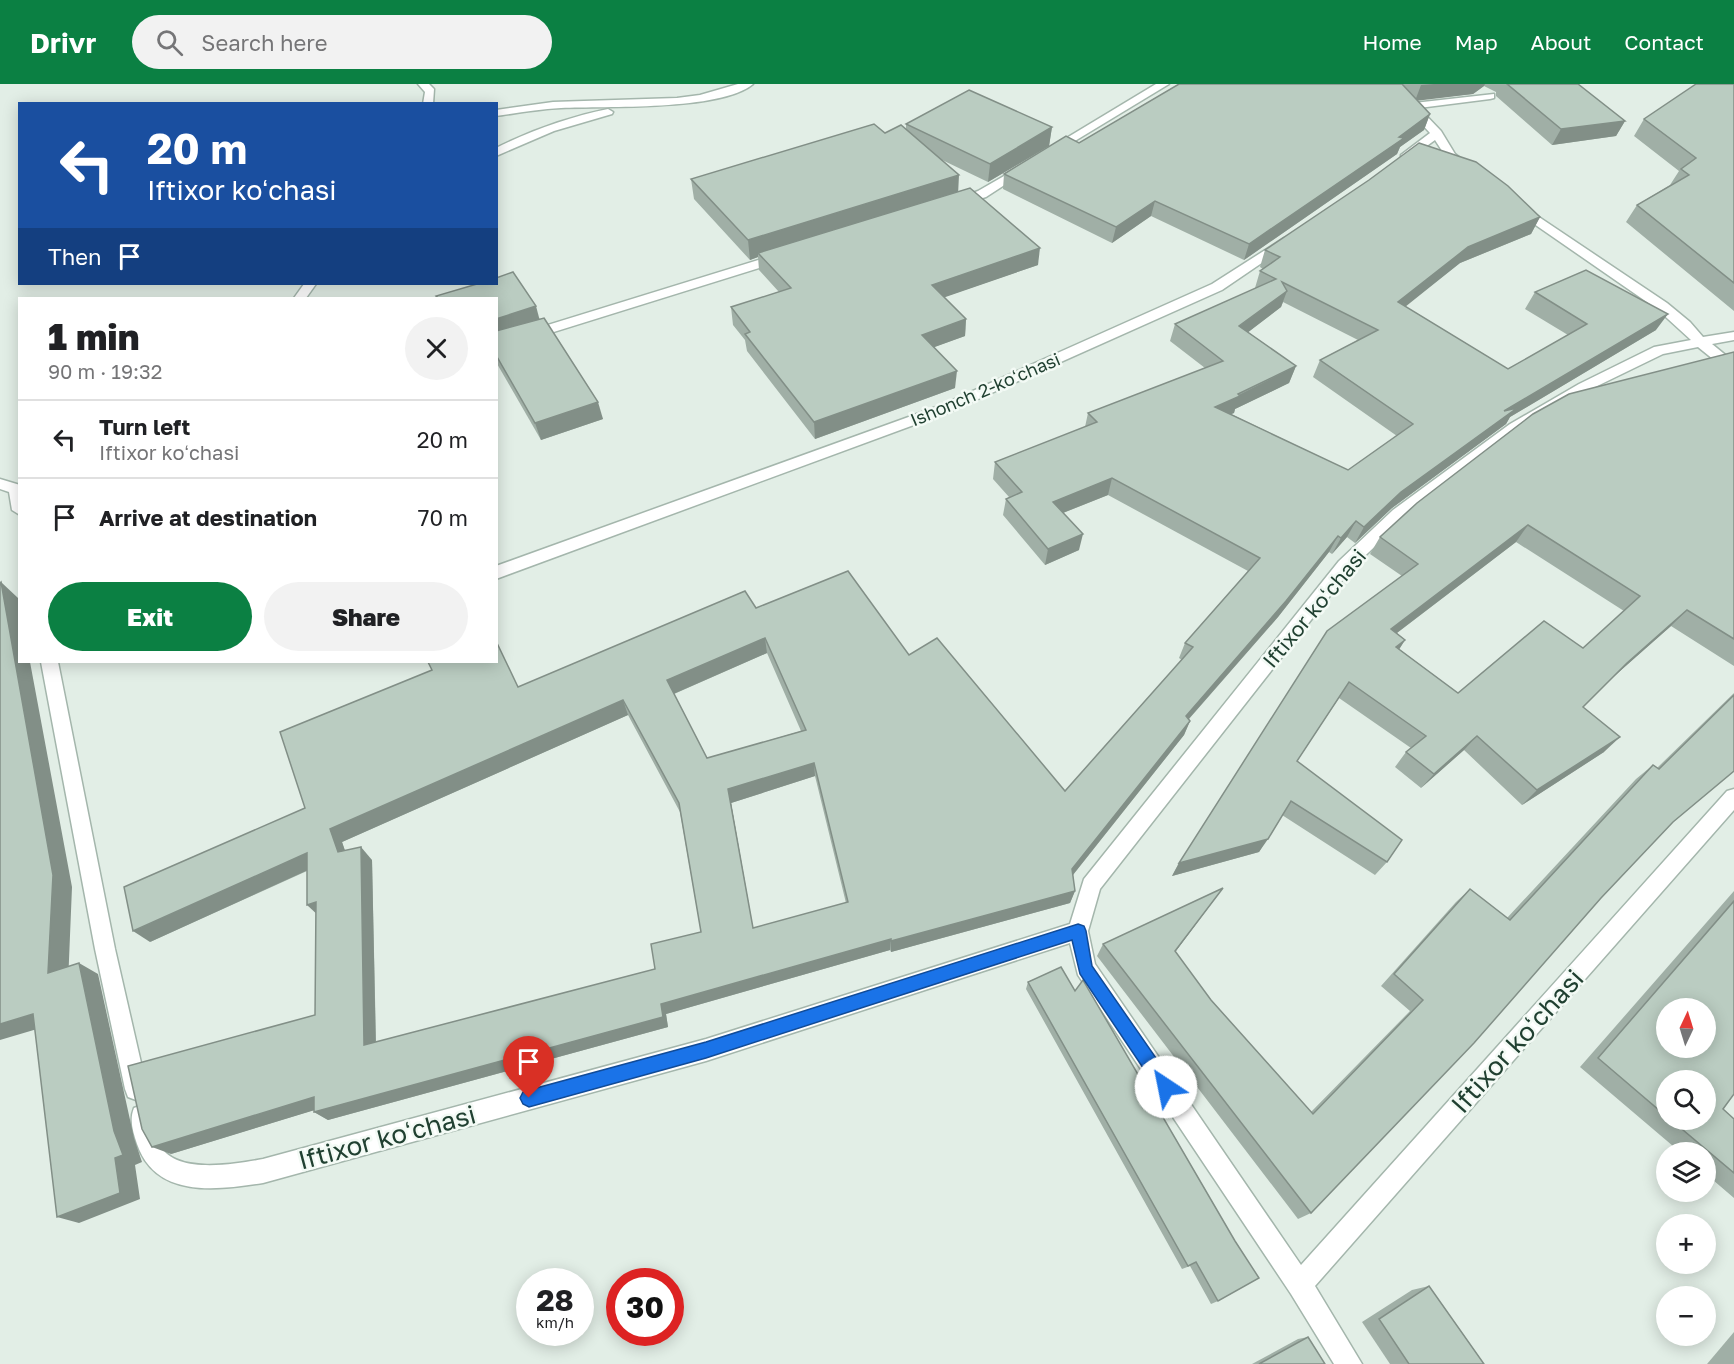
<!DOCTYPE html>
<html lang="en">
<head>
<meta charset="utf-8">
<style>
	:root { --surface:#fff; --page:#f2f2f2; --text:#202124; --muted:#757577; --line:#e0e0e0; --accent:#0b8043 }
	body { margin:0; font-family:"Golos Text",sans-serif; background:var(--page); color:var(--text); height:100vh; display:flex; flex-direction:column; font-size:22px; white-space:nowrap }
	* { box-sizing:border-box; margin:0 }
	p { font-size:20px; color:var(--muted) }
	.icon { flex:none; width:33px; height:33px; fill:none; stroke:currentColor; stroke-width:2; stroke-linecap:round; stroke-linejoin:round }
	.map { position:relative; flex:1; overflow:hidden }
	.drawer { position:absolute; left:18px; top:213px; width:480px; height:366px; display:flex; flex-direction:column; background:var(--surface); border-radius:0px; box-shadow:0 3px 15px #0003 }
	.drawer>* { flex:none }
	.banner { position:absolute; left:18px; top:18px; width:480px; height:183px; border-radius:0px; box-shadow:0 3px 15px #0003; background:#1a4fa0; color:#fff; overflow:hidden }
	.needle { width:39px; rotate:4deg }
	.controls { position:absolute; left:1656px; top:914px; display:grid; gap:12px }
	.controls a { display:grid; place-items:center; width:60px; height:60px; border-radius:50%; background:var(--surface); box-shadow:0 3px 15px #0003; font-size:30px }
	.speed { position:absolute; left:516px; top:1184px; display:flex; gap:12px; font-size:30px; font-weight:700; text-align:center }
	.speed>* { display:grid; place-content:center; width:78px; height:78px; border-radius:50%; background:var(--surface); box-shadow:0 3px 15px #0003; line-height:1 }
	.speed small { font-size:15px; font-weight:400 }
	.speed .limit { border:9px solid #d22; background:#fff; color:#111 }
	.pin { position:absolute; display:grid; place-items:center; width:51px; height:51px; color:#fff; margin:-62px -26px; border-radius:50% 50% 50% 0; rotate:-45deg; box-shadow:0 0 6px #0007 }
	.pin .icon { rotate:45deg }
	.me { position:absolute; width:66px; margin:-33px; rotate:326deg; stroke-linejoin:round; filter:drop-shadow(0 0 4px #0008) }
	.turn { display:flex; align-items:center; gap:21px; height:126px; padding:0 30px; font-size:27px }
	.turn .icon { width:78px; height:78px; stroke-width:2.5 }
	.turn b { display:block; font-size:42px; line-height:51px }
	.then { display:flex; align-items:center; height:57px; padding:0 30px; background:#0003; gap:12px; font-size:22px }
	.round { display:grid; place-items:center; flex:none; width:63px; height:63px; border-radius:32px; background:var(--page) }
	.summary { display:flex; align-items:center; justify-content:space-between; height:102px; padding:0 30px }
	h1 { font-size:36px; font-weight:800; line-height:45px }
	.button { display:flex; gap:12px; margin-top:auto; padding:12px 30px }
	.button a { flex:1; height:69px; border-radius:36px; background:var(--accent); color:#fff; font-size:24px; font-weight:800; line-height:69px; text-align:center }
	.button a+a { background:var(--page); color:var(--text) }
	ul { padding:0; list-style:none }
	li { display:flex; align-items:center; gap:18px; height:78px; padding:0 30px; border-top:2px solid var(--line) }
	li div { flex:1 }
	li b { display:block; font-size:22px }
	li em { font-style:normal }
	header { display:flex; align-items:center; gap:36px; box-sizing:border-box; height:84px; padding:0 30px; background:var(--accent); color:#fff }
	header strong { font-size:28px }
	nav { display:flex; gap:33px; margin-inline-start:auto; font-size:21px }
	.search { width:420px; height:54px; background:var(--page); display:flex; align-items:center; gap:15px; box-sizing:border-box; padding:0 21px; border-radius:33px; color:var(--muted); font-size:22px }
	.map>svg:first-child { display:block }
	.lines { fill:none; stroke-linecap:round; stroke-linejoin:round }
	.minor-casing { stroke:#a4b6ac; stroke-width:3 }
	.minor { fill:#fff; fill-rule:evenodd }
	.wall { fill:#a0afa6; fill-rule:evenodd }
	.shaded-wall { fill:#828f87 }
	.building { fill:#baccc1; stroke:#828f87; stroke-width:1.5; fill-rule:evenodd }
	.route { fill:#1a73e8; stroke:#114b97; stroke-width:1.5 }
	.labels { text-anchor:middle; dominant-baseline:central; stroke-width:5; stroke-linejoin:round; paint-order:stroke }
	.far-street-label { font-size:18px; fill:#204031; stroke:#f3faf5 }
	.street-label { font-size:21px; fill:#204031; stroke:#f3faf5 }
	.near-street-label { font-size:26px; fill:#204031; stroke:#f3faf5 }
</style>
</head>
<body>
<header>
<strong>Drivr</strong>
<div class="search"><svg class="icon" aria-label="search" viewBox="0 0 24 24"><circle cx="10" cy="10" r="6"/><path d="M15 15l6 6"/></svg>Search here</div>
<nav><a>Home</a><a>Map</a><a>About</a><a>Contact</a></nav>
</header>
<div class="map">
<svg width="1734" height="1280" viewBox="0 0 1734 1280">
	<rect width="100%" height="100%" fill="#e2eee6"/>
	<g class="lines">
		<defs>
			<g id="minor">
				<polygon points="418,0 429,0 434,5 433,20 423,20 425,8"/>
				<path d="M738 0H753C721 27 605 22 561 24 539 25 518 29 496 32V26L553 18 677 14 700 11Z"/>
				<polygon points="1156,0 1169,0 1055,69 1047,69 1045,67"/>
				<path d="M1385 0H1396L1414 19 1494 10V14L1490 15 1419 24 1441 47 1455 70 1471 83V87C1455 90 1443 68 1435 56L1409 75H1401V71L1430 49Z"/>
				<path d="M608 25 613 28 612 30 554 47 496 72V64C532 46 569 33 608 25Z"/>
				<polygon points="1025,80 1029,81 1029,85 986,113 956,122 950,118 978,107"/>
				<path d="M1518 119 1667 219 1690 238 1703 253 1734 248V256L1712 260 1734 278V289L1729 288 1698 263 1663 270 1589 306 1520 346 1405 434 1351 485 1100 805 1088 847 1095 880 1301 1181 1727 707 1734 705V726L1315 1202 1362 1280H1334L1291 1210 1078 891 1070 859 706 977 263 1099C217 1106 156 1115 137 1060 133 1048 129 1036 134 1024L142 1021 150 1024C155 1036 155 1049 160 1061 175 1091 236 1080 263 1075L706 955 1070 840 1084 795 1339 477 1393 426 1510 340 1579 300 1654 263 1691 256 1657 225 1514 126 1512 123Z"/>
				<polygon points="1284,154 1290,158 1288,161 1222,206 949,328 496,495 496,482 939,322 1212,200"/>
				<polygon points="781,169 785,170 787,173 785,176 496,266 496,257"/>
				<polygon points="304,200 316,200 306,214 294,214"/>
				<polygon points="0,395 20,401 20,431 12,426 9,408 0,405"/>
				<polygon points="41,578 58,578 115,865 147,1005 144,1013 136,1016 128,1013 125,1005 95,865"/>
			</g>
		</defs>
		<!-- minor casing -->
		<use href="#minor" class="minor-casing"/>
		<!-- minor -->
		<use href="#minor" class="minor"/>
	</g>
	<!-- wall -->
	<g class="wall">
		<polygon points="1179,0 1578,0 1625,37 1616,52 1552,61 1496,12 1496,8 1484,2 1473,10 1417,16 1430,30 1424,46 1400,63 1397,70 1244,176 1151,132 1112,159 1003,105 1004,90 1079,59"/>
		<polygon points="1734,0 1734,227 1626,138 1637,121 1670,101 1679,87 1634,52 1644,35"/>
		<polygon points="906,40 1052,43 1049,62 988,98 940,75 958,107 1038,181 944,213 966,235 965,252 934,263 955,304 815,355 747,267 745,256 733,241 731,223 779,208 759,186 758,173 750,176 694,115 691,95 885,49 906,45"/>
		<path d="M1540 133 1531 150 1460 179 1405 222 1508 285 1568 251 1525 225 1535 208 1656 246 1510 333 1506 340 1392 424 1355 459 1347 453 1332 470 1329 468 1278 533 1189 635 1190 637 1184 651 1073 791 1075 807 1070 819 891 868 890 866 666 930 668 943 328 1036 314 1028V1026L171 1070 315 931 316 829 307 787 150 858 305 724 432 586 518 603 756 524 909 571 1065 707 1182 576 1179 574 1185 559 1248 487 1108 411 1063 429 1079 466 1045 481 1003 431 1006 415 1009 413 993 395 995 378 1085 343 1088 329 1205 284 1170 257 1175 240 1256 204H1255L1260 187 1263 185 1260 183 1265 166ZM1283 218 1358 256 1320 276 1313 293 1397 352 1348 386 1231 330 1234 329 1235 325 1289 299 1296 282 1248 248 1281 223ZM767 569 801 647 707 674 674 610ZM628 631 680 728 701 848 655 885 376 958 372 776 345 767 342 758ZM815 692 846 819 753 844 731 719Z"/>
		<polygon points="496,214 540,235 603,335 541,356 496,278"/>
		<path d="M1734 268V582L1671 542 1612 594 1583 623 1604 668 1522 721 1464 666 1421 704 1395 683 1406 668 1411 664 1339 614 1297 677 1387 778 1375 791 1282 731 1259 768 1172 792 1179 779 1402 492 1370 470 1380 453ZM1516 458 1624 527 1583 564 1458 609 1399 565 1405 556 1397 549Z"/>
		<polygon points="1734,609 1734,687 1673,738 1601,814 1311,1129 1298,1135 1097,872 1103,860 1223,804 1175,868 1211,916 1311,1028 1410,927 1381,902 1456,818 1470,805 1507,834 1636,695 1653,681 1657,684"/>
		<path d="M1734 807V1010L1723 1025 1734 1035V1114L1706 1090V1068H1680L1580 983ZM1666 996 1706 1035H1666Z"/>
		<polygon points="1061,883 1218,1217 1211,1220 1190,1182 1182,1185 1026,905 1028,898"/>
		<polygon points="1429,1202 1484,1280 1390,1280 1362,1238 1412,1206"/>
		<polygon points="1734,1248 1734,1280 1707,1280"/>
		<polygon points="1308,1253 1325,1280 1252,1280 1298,1255"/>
	</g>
	<!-- shaded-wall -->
	<g class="shaded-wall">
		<polygon points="1434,0 1485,0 1484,2 1473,10 1415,17 1421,1"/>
		<polygon points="1430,30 1424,46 1400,63 1397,70 1244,176 1249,160"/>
		<polygon points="1625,37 1616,52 1552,61 1561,45"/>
		<polygon points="1052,43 1049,62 988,98 990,80"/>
		<polygon points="959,91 958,111 758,169 758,173 750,176 748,156"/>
		<polygon points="1155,117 1151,132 1112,159 1116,143"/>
		<polygon points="1540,133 1531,150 1460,179 1390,235 1398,218 1468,163"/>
		<polygon points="1040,164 1038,181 931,218 932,201"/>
		<polygon points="1287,207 1281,223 1234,259 1239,242"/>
		<polygon points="536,222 541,241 496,254 496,235"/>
		<polygon points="1668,230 1656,246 1510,333 1506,340 1392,424 1355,459 1364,443 1401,408 1504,327"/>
		<polygon points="966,235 965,252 921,268 922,251"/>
		<polygon points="1296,282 1289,299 1235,325 1234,329 1209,339 1215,323"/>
		<polygon points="957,287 955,304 815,355 814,338"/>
		<polygon points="598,318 603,335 541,356 535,339"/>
		<polygon points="1112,394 1108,411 1050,434 1053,418"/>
		<polygon points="1356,437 1347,453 1332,470 1341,454"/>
		<polygon points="1528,441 1516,458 1381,561 1391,545"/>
		<polygon points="1083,450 1079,466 1045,481 1048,465"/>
		<polygon points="1338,452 1329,468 1278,533 1179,646 1186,632"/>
		<polygon points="1,498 18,514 20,523 20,578 30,578 72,803 68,900 48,889"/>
		<polygon points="1687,526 1671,542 1611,595 1627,579"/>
		<polygon points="765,554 767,569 671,611 667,596"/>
		<polygon points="1405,556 1395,572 1396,563"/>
		<polygon points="623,616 628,631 342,758 350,781 338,768 330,745"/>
		<polygon points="1190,637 1184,651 1068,797 1072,785"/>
		<polygon points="1477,652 1464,666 1421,704 1434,690"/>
		<polygon points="1620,653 1604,668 1522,721 1537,706"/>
		<polygon points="814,679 815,692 731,719 755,855 728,705"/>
		<polygon points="1268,755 1259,768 1172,792 1179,779"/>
		<polygon points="361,763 372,776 376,970 364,961"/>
		<polygon points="307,769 319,781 150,858 133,847"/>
		<polygon points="1223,804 1214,816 1167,879 1175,867"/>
		<polygon points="1075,807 1070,819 891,868 891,857"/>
		<polygon points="316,818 320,833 307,821"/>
		<polygon points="891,855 890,866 666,930 668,943 328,1036 314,1028 661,920"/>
		<polygon points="79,879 98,890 134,1054 142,1078 135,1081 140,1115 79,1139 57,1133 114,1047"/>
		<polygon points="33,930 54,940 0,956 0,940"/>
		<polygon points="314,1013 328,1022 171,1070 152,1063"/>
	</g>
	<!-- building -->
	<g class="building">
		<polygon points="1179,0 1402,0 1430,30 1399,53 1404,54 1249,160 1155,117 1116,143 1004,90 1066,52 1079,59"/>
		<polygon points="1507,0 1578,0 1625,37 1561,45"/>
		<polygon points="1696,0 1734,0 1734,199 1637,121 1689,91 1681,85 1696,74 1644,35"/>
		<polygon points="969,6 1052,43 990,80 906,40"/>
		<polygon points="874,40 885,49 901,41 959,91 748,156 691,95"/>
		<path d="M1419 59 1476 78 1508 102 1540 133 1468 163 1398 218 1508 285 1587 240 1535 208 1586 186 1668 230 1504 327 1517 324 1401 408 1364 443 1356 437 1341 454 1338 452 1286 517 1186 632 1190 637 1072 785 1075 807 891 857V855L661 920 663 933 314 1028V1013L152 1063 142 1045 128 982 315 931 316 818 307 821V769L133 847 124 803 305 724 280 648 432 586 428 578H496V557L518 603 745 507 756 524 848 487 909 571 937 554 1065 707 1193 563 1185 559 1260 474 1112 394 1053 418 1083 450 1048 465 1006 415 1022 408 995 378 1097 338 1088 329 1223 277 1175 240 1276 195 1260 187 1280 173 1265 166 1369 96ZM1282 198 1378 246 1320 276 1413 340 1348 386 1215 323 1240 312 1238 310 1296 282 1239 242 1287 207ZM765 554 806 646 707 674 667 596ZM623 616 679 719 701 848 651 860 655 885 364 961 361 763 338 768 330 745ZM814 679 848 818 753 844 728 705Z"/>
		<polygon points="970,104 1040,164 932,201 966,235 922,251 957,287 814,338 745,250 750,248 731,223 791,204 758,169"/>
		<polygon points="513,188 536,222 496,235 496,214 438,214 436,212 477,200 496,200 496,194"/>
		<polygon points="544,234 598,318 535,339 496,271 496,247"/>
		<path d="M1734 268V555L1687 526 1627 579 1583 623 1620 653 1537 706 1477 652 1434 690 1406 668 1426 652 1349 598 1297 677 1402 756 1387 778 1291 717 1268 755 1179 779 1327 547 1418 480 1380 453 1417 419 1533 330 1569 310ZM1528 441 1640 512 1583 564 1544 537 1458 609 1396 563 1405 556 1391 545Z"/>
		<polygon points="1,498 53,791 48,889 79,879 114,1047 123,1071 115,1074 120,1109 57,1133 33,930 0,940 0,499"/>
		<polygon points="1734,611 1734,687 1673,738 1601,814 1474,959 1311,1129 1103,860 1223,804 1175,867 1211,916 1313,1030 1423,916 1394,890 1470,805 1510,836 1653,681 1659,685"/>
		<path d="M1734 817V1010L1723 1025 1734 1035V1089L1670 1035H1706V996H1666V1032L1598 974ZM1666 924H1706V963H1666Z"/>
		<polygon points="1061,883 1075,907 1083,896 1235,1157 1259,1194 1218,1217 1196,1178 1188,1182 1028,898"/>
		<polygon points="1429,1202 1484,1280 1409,1280 1379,1235"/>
		<polygon points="1308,1253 1325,1280 1259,1280"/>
	</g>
	<!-- route -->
	<polygon class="route" points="1078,840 1084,842 1086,847 1092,882 1172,997 1174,1003 1172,1009 1166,1011 1160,1009 1080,890 1072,856 706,974 529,1023 523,1020 520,1014 523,1008 529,1006 706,958"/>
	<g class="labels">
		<!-- far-street labels -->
		<g class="far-street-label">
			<text transform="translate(985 305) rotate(-23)">Ishonch 2-koʻchasi</text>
		</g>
		<!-- street labels -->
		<g class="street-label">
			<text transform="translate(1314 524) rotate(-50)">Iftixor koʻchasi</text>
		</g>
		<!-- near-street labels -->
		<g class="near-street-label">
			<text transform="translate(1517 957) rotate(-48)">Iftixor koʻchasi</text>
			<text transform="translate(387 1053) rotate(-15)">Iftixor koʻchasi</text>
		</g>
	</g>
</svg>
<div class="controls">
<a><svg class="needle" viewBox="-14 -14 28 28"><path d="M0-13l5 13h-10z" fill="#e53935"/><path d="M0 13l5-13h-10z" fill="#757577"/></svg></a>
<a><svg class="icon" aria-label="search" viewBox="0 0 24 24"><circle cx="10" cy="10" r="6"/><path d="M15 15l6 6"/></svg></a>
<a><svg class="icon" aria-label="layers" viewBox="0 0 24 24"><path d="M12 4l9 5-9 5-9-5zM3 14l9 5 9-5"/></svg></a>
<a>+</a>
<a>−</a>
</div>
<div class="speed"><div>28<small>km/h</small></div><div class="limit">30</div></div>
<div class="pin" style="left:529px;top:1014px;background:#d93025"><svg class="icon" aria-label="arrive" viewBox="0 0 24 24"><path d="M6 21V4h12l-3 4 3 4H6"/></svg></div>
<svg class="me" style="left:1166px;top:1003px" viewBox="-20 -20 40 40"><circle r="19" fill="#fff"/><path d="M0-13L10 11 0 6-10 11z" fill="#1a73e8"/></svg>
<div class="banner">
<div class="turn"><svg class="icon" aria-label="left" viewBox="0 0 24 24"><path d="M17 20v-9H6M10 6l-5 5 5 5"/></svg><div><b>20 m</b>Iftixor koʻchasi</div></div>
<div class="then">Then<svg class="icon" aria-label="arrive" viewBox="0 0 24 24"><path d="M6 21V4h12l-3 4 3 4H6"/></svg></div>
</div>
<section class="drawer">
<div class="summary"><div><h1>1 min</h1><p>90 m · 19:32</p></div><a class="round"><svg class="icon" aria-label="close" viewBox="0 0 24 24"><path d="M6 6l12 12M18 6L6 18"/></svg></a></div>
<ul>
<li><svg class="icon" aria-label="left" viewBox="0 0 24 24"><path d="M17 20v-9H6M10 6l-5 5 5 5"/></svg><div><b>Turn left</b><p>Iftixor koʻchasi</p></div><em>20 m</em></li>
<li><svg class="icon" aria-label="arrive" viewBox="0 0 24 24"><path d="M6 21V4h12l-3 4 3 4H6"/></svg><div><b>Arrive at destination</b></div><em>70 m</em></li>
</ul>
<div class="button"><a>Exit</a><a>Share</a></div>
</section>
</div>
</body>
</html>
